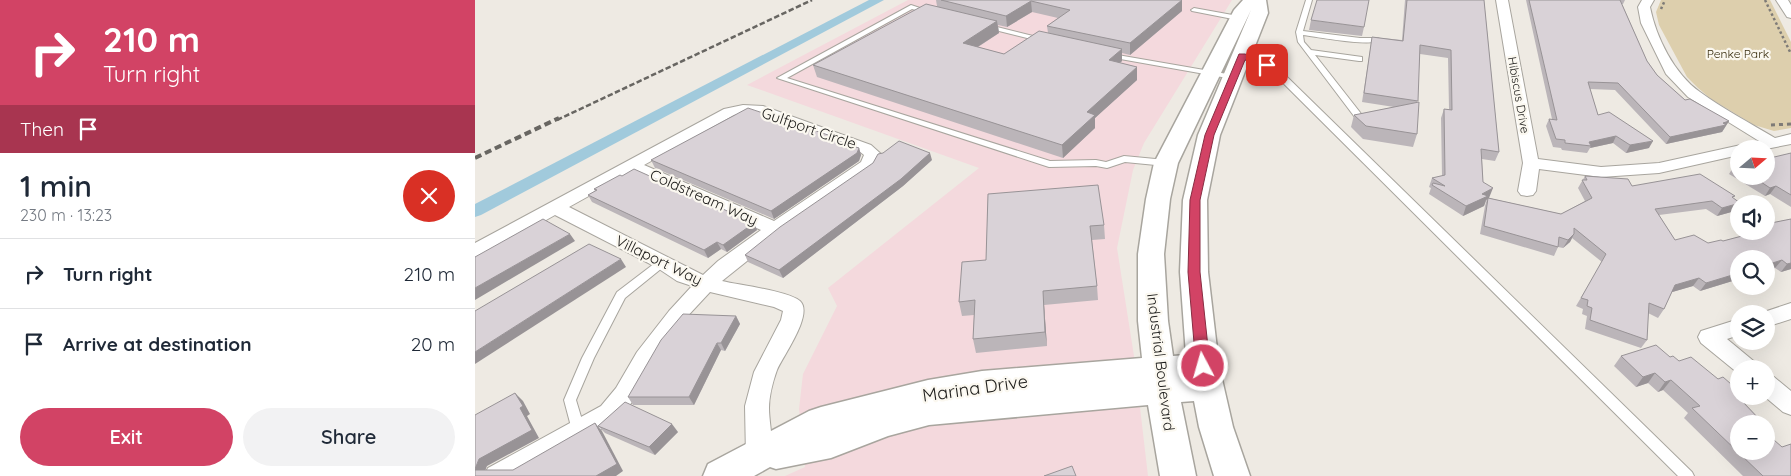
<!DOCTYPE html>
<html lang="en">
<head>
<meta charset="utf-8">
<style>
	:root { --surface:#fff; --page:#f2f2f3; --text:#1f2937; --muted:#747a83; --line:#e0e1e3; --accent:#d24365 }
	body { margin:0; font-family:Quicksand,sans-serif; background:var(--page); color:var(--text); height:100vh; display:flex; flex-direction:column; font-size:19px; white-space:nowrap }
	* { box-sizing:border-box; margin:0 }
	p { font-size:16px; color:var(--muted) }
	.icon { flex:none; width:28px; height:28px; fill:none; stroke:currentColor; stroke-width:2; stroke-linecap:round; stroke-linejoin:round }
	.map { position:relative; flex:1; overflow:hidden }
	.panel { display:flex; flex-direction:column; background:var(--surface); width:475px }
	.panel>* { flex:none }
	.hud { background:#d24365; color:#fff; overflow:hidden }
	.needle { width:32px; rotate:71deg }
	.controls { position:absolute; left:1255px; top:140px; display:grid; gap:10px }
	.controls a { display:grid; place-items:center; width:45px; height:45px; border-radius:50%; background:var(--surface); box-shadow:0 5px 20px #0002; font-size:25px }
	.pin { position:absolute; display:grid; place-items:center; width:42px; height:42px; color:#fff; margin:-21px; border-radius:10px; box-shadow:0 2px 8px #0006 }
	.me { position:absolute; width:55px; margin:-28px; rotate:354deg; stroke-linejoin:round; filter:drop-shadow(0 0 4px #0008) }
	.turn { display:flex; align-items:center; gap:18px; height:105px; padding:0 20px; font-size:22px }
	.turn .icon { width:65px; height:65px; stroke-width:2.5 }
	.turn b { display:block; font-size:35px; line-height:42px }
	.then { display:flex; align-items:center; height:48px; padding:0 20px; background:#0003; gap:10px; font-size:19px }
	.round { display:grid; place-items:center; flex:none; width:52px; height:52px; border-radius:26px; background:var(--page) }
	.summary { display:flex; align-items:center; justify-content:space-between; height:85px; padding:0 20px }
	h1 { font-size:30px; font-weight:600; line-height:38px }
	.action { display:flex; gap:10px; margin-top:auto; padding:10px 20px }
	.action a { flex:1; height:58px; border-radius:30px; background:var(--accent); color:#fff; font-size:20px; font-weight:600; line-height:58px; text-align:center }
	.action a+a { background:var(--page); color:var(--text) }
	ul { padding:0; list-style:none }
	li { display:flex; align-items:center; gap:15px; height:70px; padding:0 20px; border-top:1px solid var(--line) }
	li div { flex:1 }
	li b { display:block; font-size:19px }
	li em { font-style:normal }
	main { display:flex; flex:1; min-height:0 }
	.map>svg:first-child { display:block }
	.industrial { fill:#f4d9dd }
	.green { fill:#ddcfad }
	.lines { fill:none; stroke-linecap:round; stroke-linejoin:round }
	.canal { fill:#a1cadc; fill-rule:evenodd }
	.lane-casing { stroke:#a8a59e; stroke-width:2 }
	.street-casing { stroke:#a8a59e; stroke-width:2 }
	.secondary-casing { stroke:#a8a59e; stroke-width:3 }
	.path-far1 { stroke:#7e7b77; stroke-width:2.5; stroke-dasharray:2.5 2.5; stroke-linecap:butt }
	.path { stroke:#7e7b77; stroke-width:3; stroke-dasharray:4 4; stroke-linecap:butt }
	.lane { fill:#fff; fill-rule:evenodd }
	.street { fill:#fff; fill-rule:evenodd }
	.secondary { fill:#fff; fill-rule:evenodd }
	.rail-far1 { stroke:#686662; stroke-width:2.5; stroke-dasharray:5.5 2.5; stroke-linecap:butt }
	.rail { stroke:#686662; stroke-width:4; stroke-dasharray:7 4; stroke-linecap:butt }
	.wall { fill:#bbb5b9; fill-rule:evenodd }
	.shaded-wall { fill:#989396 }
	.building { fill:#d9d2d7; stroke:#989396 }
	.route { fill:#d24365; stroke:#882c42 }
	.labels { text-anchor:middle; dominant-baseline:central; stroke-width:4.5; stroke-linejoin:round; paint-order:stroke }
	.far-park-label { font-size:12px; fill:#372b0c; stroke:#fbf8f0 }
	.far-street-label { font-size:12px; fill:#21201e; stroke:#fbf8f0 }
	.street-label { font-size:15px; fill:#21201e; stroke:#fbf8f0 }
	.near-street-label { font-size:18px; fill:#21201e; stroke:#fbf8f0 }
</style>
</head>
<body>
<main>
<section class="panel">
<div class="hud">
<div class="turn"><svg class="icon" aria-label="right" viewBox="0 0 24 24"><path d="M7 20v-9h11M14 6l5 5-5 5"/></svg><div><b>210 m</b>Turn right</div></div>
<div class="then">Then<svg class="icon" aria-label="arrive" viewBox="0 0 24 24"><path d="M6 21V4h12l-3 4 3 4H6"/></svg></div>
</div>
<div class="summary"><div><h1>1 min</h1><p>230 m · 13:23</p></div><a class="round" style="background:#d93025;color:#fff"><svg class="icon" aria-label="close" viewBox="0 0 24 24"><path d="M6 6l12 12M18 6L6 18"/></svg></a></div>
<ul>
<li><svg class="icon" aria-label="right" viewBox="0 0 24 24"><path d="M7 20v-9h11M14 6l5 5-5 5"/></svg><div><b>Turn right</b></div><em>210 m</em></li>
<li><svg class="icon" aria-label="arrive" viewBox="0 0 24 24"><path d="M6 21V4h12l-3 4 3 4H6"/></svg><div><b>Arrive at destination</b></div><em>20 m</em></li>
</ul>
<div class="action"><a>Exit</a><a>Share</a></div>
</section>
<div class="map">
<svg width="1316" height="476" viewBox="0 0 1316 476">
	<rect width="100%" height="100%" fill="#eeeae3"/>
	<!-- industrial -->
	<polygon class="industrial" points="433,0 757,0 669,143 658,170 642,248 659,356 673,476 310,476 330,467 324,409 328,374 362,306 353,288 504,168 272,85"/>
	<!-- green -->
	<polygon class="green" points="1186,0 1295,0 1316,42 1316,128 1299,131 1279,125 1236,99 1223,88 1212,77 1184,25 1181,12"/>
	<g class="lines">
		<!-- canal -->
		<polygon class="canal" points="394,0 409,0 6,215 0,217 0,204"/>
		<defs>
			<g id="lane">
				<path d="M831 0H837L828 31 885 38H903L906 40C896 47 843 37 828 35L829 42 836 50 887 57V61H884L840 55 891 120V124H885L823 42 821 32Z"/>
				<polygon points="436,5 457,12 454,14 437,9 312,78 575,161 621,160 631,162 649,156 691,160 695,163 691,166 650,162 632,168 621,166 574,167 302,78"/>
				<polygon points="719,8 763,16 766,18 763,20 717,11 716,10"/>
				<polygon points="510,24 570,39 571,40 568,42 508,27 508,25"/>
				<polygon points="631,53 758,75 762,77 758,79 634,57 630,55"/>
				<path d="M764 54C778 54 795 64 806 71L1217 472 1219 476H1203L800 75 789 67 764 58Z"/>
				<polygon points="188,258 192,260 193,262 192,264 150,298 119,358 101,400 110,430 108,434 103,436 98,434 89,400 107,358 142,292 184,260"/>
			</g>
			<g id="street">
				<path d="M1021 0H1033L1063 159 1126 167 1184 163 1284 141 1213 97 1191 74 1166 23 1163 7 1167 0H1179L1175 7C1181 37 1199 74 1225 92 1248 109 1275 123 1300 138L1316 134V144L1291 149H1264V155L1184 173 1126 177 1064 169 1061 191 1058 195 1052 196 1046 195 1043 191 1048 163Z"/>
				<polygon points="1301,0 1313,0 1316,5 1316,18 1312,17"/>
				<path d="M268 105 288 106 396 145 406 154 399 169 307 233 247 281C264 285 313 291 325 301 339 314 308 356 302 370 298 381 294 397 294 408 294 426 301 448 293 465L284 468 275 465 271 457 270 406 279 372 306 320 308 311 299 307 235 292 208 321 178 364 157 402 142 420 45 476H9L13 468 126 406 141 388 162 352 194 311 217 286 202 281 181 267 80 215 7 256 0 257V243L249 109ZM268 113H281L384 151 389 155 386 162 299 221 169 165 259 115ZM157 172 286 230 243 261 228 275 94 207Z"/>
				<polygon points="1316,303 1316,319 1291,327 1291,314 1283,314"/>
				<polygon points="1264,319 1264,335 1252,339 1281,363 1284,369 1264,369 1264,374 1226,343 1223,337 1226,331"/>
				<polygon points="1291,375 1299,377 1316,391 1316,415 1308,412 1289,396 1291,396"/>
			</g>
			<path id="secondary" d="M768 0H791L793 13 745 135 732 200 733 272 744 366 758 427 775 476H739L724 427 719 401 706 402 721 476H685L673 405 454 425 413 436 356 458 301 469 295 467 279 476H228L233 464 334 411 346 407 453 380 507 371 667 358 663 321V254L671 199 679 163 759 10ZM776 10 723 135 708 200 705 272 711 355 698 356 693 321 689 254 695 199 703 163Z"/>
		</defs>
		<!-- lane casing -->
		<use href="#lane" class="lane-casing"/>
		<!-- street casing -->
		<use href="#street" class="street-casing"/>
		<!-- secondary casing -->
		<use href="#secondary" class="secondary-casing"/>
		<!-- path-far1 -->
		<g class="path-far1">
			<polyline points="1290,0 1316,54"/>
			<polyline points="1186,9 1190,0"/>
		</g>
		<!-- path -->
		<polyline class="path" points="1296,125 1316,124"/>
		<!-- lane -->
		<use href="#lane" class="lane"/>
		<!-- street -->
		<use href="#street" class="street"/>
		<!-- secondary -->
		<use href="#secondary" class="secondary"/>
		<!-- rail-far1 -->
		<polyline class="rail-far1" points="82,120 337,0"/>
		<!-- rail -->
		<polyline class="rail" points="0,158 84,118"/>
	</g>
	<!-- wall -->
	<g class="wall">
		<path d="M461 0H707V11L655 55 647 53V61L645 63 662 80 620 118V128L588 158 342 77 338 65 462 6ZM557 12 583 18 572 26 573 33 529 54 503 47 524 33 523 25 532 27Z"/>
		<polygon points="930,0 1009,0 1024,152 1020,161 1007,159 1008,182 1014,198 1086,214 1110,201 1103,188 1110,176 1157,186 1259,199 1265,203 1264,204 1264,205 1260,211 1242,216 1231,209 1184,215 1200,240 1233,243 1248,241 1282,232 1283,231 1291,231 1291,224 1316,219 1316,269 1306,272 1300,268 1291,271 1291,259 1264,259 1264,279 1225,291 1218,286 1197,292 1189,309 1183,318 1173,313 1172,340 1166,348 1110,329 1112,316 1107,314 1108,309 1101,306 1127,262 1097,238 1095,242 1088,248 1083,247 1079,256 1005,234 1010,206 1012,199 1009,206 988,216 954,194 956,188 954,187 957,178 967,176 966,118 969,109 974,109 973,58 945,54 942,102 942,134 938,147 888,139 876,127 879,115 919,107 887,102 897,37 927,40"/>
		<polygon points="1051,0 1150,0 1148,4 1147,4 1172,61 1182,75 1210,100 1254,121 1247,132 1191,144 1140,90 1115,89 1123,115 1174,148 1151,153 1138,143 1115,148 1112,153 1087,150 1086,148 1078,147 1071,126 1074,119 1077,119"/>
		<polygon points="836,20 889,27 887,36 834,30"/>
		<polygon points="365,139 365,141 384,148 386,155 384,161 299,219 180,168 176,160"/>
		<polygon points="1316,153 1316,207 1295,194 1290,196 1254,174 1259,166 1264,165 1264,176 1291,176"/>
		<polygon points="457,160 428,186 308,278 273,262 270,255"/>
		<polygon points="147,176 279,223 282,230 252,252 246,249 233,258 117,202 113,195 120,191 119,189"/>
		<polygon points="513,194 629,225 630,239 617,240 622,286 623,300 569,305 572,346 501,353 498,339 499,315 487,316 484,302 511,260"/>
		<polygon points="261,316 265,324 250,351 246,350 219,405 158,405 153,397"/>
		<polygon points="1146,356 1195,357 1243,379 1273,399 1270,404 1287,422 1286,424 1264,424 1316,476 1268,476 1209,418 1213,413 1188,390 1183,392 1173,383 1161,387 1139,366"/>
		<polygon points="123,426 203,432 180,455 130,433"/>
	</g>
	<!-- shaded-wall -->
	<g class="shaded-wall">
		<polygon points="707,0 707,11 655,55 655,43"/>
		<polygon points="556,1 557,12 532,27 531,16"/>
		<polygon points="522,21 524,33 490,55 488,43"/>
		<polygon points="647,49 647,61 634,72 634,60"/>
		<polygon points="662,67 662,80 620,118 620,128 588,158 587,145 612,112"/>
		<polygon points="1254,121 1247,132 1191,144 1195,137"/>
		<polygon points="1141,136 1138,143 1115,148 1116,146 1114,142"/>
		<polygon points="1178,141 1174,148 1151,153 1155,145"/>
		<polygon points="384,148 386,155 384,161 299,219 296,211"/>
		<polygon points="455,153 457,160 428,186 308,278 304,270"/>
		<polygon points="1301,186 1295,194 1290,196 1295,188"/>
		<polygon points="1018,188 1014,198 1011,200 1009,206 988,216 991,206 1007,194"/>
		<polygon points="1265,203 1264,204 1264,205 1260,211 1242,216 1247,208"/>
		<polygon points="279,223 282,230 252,252 248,245"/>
		<polygon points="95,234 100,241 0,300 0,288"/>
		<polygon points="1099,234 1095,242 1088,248 1093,240"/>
		<polygon points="242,242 246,249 233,258 229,250"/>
		<polygon points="146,259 151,267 0,364 0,352"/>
		<polygon points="1307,260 1300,268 1291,271 1291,265"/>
		<polygon points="1316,263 1316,269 1306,272 1312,264"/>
		<polygon points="1264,273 1264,279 1225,291 1231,283"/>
		<polygon points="1224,278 1218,286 1194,293 1200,285"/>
		<polygon points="568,291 569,305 572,346 570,332"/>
		<polygon points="261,316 265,324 250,351 246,343"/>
		<polygon points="242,343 246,350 219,405 214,397"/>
		<polygon points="1180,373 1173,383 1161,387 1168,377"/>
		<polygon points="1196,380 1188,390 1183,392 1190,382"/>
		<polygon points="40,393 48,401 55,414 52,416 64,438 12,466 8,476 0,470 0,469 4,459 45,408"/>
		<polygon points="120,423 127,431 148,471 141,476 121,476"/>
		<polygon points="197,424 203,432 180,455 174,447"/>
	</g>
	<!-- building -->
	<g class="building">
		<polygon points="466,0 707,0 655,43 572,26 595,10 556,1 531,16"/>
		<polygon points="842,0 894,0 889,27 836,20"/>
		<polygon points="932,0 1009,0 1024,152 1006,149 1008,182 1018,188 1007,194 1013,196 991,206 957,185 958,183 970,186 957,178 970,175 969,109 977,110 976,50 945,45 943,101 889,93 897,37 928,41"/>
		<polygon points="1054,0 1145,0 1172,61 1182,75 1210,100 1215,99 1254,121 1248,123 1251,125 1195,137 1143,83 1113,82 1123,115 1134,112 1178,141 1155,145 1141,136 1114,142 1116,146 1090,143 1090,140 1081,139 1074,119 1082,120"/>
		<polygon points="451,4 522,21 488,43 529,54 564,31 647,49 634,60 662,67 612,112 620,115 587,145 338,65"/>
		<polygon points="944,102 942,134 891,126 879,115"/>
		<polygon points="273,108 365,139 363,141 384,148 382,153 296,211 176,160"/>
		<polygon points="424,141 455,153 426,179 304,270 270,255 305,227 398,163 403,154 408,153"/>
		<polygon points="1316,153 1316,195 1301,186 1295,188 1277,176 1291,176 1291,159"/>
		<polygon points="1264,165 1264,169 1259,166"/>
		<polygon points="159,169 279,223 248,245 242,242 229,250 113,195 122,190 119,189 145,175 147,176"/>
		<polygon points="1225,174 1260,196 1257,197 1265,203 1247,208 1237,201 1180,209 1200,240 1219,235 1233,243 1246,240 1248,241 1286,231 1291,231 1291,230 1293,229 1291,228 1291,224 1316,219 1316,263 1312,264 1307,260 1291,265 1291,259 1264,259 1264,273 1231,283 1224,278 1200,285 1189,309 1174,303 1172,340 1115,320 1117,308 1112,306 1113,300 1106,298 1131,254 1099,228 1099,234 1093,240 1084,237 1083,247 1009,226 1013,198 1086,214 1117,198 1107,180 1112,180 1110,176 1153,179 1157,186"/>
		<polygon points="623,185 629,225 615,226 622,286 568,291 570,332 498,339 500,300 484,302 487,262 511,260 513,194"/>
		<polygon points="68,219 95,234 0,288 0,257"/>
		<polygon points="114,244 146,259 0,352 0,311"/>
		<polygon points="208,314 261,316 246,343 242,343 214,397 153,397 186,340"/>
		<polygon points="1181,345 1195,357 1198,356 1204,361 1216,357 1243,379 1248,377 1264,391 1264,396 1270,396 1273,399 1267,401 1287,422 1282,424 1264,424 1264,451 1291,451 1291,433 1307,447 1316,444 1316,476 1288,476 1217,408 1225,406 1196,380 1190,382 1180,373 1168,377 1146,356"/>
		<polygon points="40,393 48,406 45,408 57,430 4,459 0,469 0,415"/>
		<polygon points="150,402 197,424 174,447 123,426"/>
		<polygon points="120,423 142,464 121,476 0,476 0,470 38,470"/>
		<polygon points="597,466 601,476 569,476"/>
	</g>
	<!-- route -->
	<polygon class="route" points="764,54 770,54 796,65 792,68 770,60 739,135 725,200 725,272 735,366 733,370 728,372 723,370 721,366 713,272 715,200 730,135"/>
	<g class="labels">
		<!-- far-park labels -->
		<g class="far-park-label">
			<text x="1263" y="53">Penke Park</text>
		</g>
		<!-- far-street labels -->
		<g class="far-street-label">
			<text transform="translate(1044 95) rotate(80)">Hibiscus Drive</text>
		</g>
		<!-- street labels -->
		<g class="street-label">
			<text transform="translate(334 128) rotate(19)">Gulfport Circle</text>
			<text transform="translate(229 197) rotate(24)">Coldstream Way</text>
			<text transform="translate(184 260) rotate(26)">Villaport Way</text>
			<text transform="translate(686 362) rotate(83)">Industrial Boulevard</text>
		</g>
		<!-- near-street labels -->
		<g class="near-street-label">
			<text transform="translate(500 388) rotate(-8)">Marina Drive</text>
		</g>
	</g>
</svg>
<div class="controls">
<a><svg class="needle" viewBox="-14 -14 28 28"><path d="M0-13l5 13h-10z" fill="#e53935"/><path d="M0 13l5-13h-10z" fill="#747a83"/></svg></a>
<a><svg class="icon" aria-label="sound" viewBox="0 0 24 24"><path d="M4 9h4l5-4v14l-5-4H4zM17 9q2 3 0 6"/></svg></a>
<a><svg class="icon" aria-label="search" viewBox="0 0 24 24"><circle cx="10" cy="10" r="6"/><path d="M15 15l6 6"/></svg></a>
<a><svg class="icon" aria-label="layers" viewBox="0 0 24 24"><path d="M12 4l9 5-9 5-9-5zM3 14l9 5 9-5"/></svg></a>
<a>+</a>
<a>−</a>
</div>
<div class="pin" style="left:792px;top:65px;background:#d93025"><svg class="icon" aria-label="arrive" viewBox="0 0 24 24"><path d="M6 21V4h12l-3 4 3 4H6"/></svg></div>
<svg class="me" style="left:728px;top:366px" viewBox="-20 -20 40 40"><circle r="17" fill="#d24365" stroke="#fff" stroke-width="3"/><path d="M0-11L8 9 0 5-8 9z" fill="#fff"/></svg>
</div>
</main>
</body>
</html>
